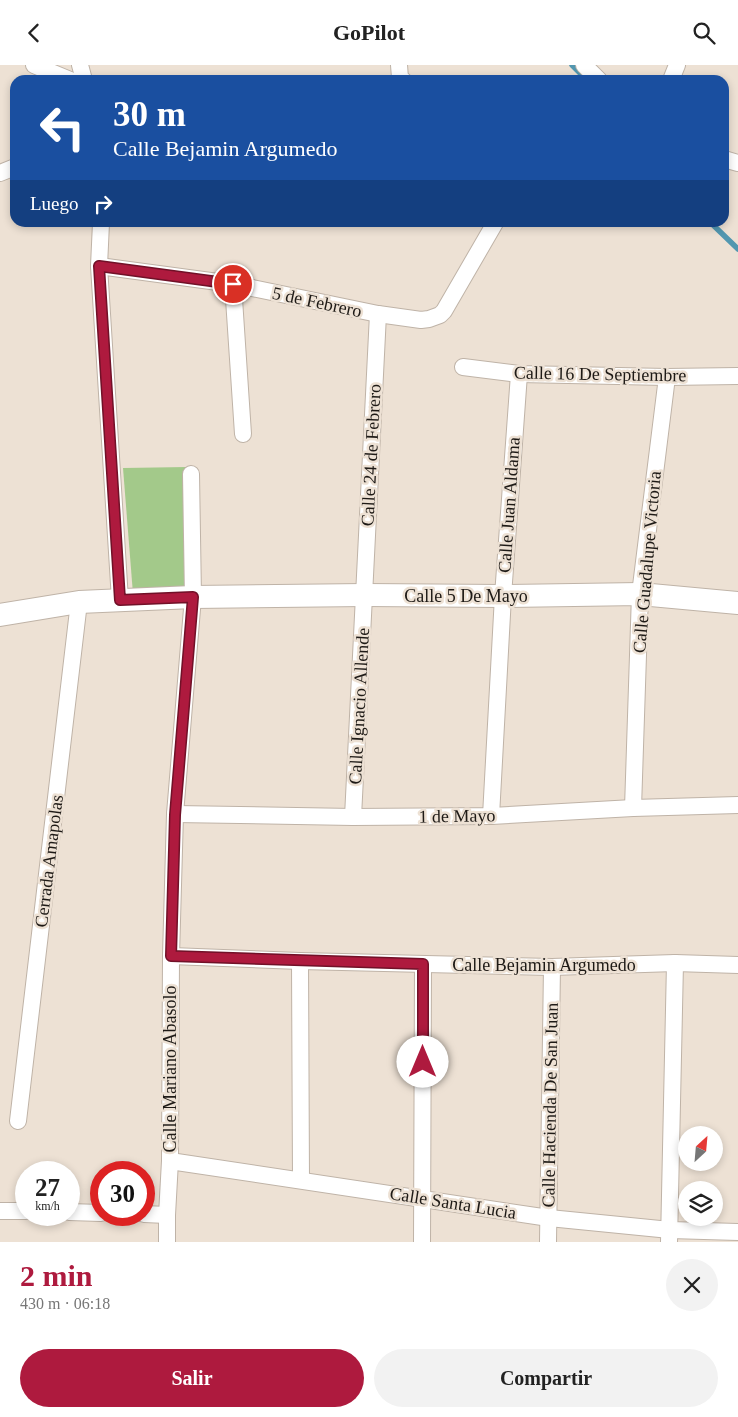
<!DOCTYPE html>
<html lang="es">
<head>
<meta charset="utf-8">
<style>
	:root { --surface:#fff; --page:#f2f2f2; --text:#222; --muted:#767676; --accent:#ae1a3e }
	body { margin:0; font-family:"Times New Roman",serif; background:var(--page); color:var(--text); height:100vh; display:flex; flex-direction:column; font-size:19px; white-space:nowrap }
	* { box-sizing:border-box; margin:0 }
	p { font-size:16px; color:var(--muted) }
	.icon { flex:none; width:28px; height:28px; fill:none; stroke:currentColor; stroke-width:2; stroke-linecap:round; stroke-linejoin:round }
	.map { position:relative; height:1177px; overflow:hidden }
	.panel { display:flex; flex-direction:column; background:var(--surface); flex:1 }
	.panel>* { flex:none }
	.hud { position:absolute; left:10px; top:10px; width:719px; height:152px; border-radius:15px; box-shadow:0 2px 8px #0003; background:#1a4fa0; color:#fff; overflow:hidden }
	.needle { width:32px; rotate:26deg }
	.controls { position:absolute; left:678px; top:1061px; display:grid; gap:10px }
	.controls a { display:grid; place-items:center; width:45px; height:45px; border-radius:50%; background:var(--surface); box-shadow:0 2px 8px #0003; font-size:25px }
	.speed { position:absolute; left:15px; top:1096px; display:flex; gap:10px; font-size:25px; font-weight:700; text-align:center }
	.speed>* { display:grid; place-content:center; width:65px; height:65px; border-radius:50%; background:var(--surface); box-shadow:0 2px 8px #0003; line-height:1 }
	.speed small { font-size:12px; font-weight:400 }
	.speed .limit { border:8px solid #d22; background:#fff; color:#111 }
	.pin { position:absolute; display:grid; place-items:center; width:42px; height:42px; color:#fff; margin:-21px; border:2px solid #fff; border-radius:50%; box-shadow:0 1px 5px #0007 }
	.me { position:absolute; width:55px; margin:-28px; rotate:0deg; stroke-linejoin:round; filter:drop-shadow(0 0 4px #0008) }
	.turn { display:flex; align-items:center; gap:18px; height:105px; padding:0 20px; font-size:22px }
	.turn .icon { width:65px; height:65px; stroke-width:2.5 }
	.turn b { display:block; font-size:35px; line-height:42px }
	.then { display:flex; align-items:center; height:48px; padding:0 20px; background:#0003; gap:10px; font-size:19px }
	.round { display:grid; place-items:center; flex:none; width:52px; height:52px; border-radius:26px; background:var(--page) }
	.head { display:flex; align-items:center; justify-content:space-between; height:85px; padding:0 20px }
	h1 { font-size:30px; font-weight:800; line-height:38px; color:var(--accent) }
	.action { display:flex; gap:10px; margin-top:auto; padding:10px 20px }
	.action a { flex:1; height:58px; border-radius:30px; background:var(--accent); color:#fff; font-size:20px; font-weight:800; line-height:58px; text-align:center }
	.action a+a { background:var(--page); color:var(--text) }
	header { display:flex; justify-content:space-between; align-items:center; height:65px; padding:0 20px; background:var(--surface); font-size:22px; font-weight:800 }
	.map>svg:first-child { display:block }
	.green { fill:#a3c98a }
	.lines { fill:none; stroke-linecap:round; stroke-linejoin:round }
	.stream { stroke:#5297b0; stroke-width:5.5 }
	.street-casing { stroke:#bfb3a7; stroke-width:18 }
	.secondary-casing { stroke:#bfb3a7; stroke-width:24 }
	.street { stroke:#fff; stroke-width:16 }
	.secondary { stroke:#fff; stroke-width:22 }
	.route-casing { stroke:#711128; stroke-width:12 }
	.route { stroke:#ae1a3e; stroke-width:9 }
	.labels { text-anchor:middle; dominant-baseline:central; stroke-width:5; stroke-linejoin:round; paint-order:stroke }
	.street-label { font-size:18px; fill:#1e1a16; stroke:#ede1d4 }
</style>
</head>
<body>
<header><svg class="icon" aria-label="back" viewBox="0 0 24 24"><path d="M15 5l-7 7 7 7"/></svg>GoPilot<svg class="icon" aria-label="search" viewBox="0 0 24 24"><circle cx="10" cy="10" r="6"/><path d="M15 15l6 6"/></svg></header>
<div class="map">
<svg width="738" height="1177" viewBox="0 0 738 1177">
	<rect width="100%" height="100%" fill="#ede1d4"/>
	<!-- green -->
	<polygon class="green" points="187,402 184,525 133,529 123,403"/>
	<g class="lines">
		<!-- stream -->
		<g class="stream">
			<polyline points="572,0 587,15"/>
			<polyline points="711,158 738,184"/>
		</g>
		<defs>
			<g id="street">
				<polyline points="34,0 70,15"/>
				<polyline points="80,0 84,15"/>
				<polyline points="399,0 400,13 403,15"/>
				<polyline points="584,0 599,15"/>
				<polyline points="671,15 677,0"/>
				<polyline points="724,94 738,98"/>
				<polyline points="0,108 15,102"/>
				<polyline points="101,158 99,201 120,535"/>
				<polyline points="99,201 233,219 378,249 421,255 429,254 440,250 444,246 495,158"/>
				<polyline points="233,219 243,369"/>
				<polyline points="463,302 519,309 667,312 738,311"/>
				<polyline points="633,743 640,529 667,312"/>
				<polyline points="175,749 353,752 491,751 633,743 738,740"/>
				<polyline points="491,751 503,531 519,309"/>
				<polyline points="353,752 378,249"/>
				<polyline points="171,891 300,896 552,902 675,898 738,900"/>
				<polyline points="300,896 301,1115"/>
				<polyline points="18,1056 79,537"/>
				<polyline points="170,1096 549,1153 670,1165 738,1167"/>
				<polyline points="0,1146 26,1146"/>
				<polyline points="69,1147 101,1148"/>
				<polyline points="144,1149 167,1150"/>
				<polyline points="167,1177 167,1150 170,1096 171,891 175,749 193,532 191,409"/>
				<polyline points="422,1177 423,899"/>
				<polyline points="548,1177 552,902"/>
				<polyline points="669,1177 675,898"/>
			</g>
			<polyline id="secondary" points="0,550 79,537 193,532 365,530 503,531 640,529 738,538"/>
		</defs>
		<!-- street casing -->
		<use href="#street" class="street-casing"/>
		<!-- secondary casing -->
		<use href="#secondary" class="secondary-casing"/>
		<!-- street -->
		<use href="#street" class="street"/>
		<!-- secondary -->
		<use href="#secondary" class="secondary"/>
	</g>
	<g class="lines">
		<defs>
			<polyline id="route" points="233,219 99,201 120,535 193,532 175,750 171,891 423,899 423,997"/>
		</defs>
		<!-- route casing -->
		<use href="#route" class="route-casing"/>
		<!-- route -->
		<use href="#route" class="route"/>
	</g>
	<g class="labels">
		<!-- street labels -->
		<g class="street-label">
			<text transform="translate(317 237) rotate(12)">5 de Febrero</text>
			<text transform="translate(600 309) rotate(1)">Calle 16 De Septiembre</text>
			<text transform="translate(371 390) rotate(-87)">Calle 24 de Febrero</text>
			<text transform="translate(509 440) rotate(-86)">Calle Juan Aldama</text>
			<text transform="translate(647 497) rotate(-85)">Calle Guadalupe Victoria</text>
			<text x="466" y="531">Calle 5 De Mayo</text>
			<text transform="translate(359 641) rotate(-87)">Calle Ignacio Allende</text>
			<text transform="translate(457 751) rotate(-1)">1 de Mayo</text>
			<text transform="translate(49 796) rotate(-83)">Cerrada Amapolas</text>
			<text x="544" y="900">Calle Bejamin Argumedo</text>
			<text transform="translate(170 1004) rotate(-90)">Calle Mariano Abasolo</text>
			<text transform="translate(550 1040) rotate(-89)">Calle Hacienda De San Juan</text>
			<text transform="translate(453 1138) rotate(9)">Calle Santa Lucia</text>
		</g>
	</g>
</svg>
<div class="controls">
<a><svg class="needle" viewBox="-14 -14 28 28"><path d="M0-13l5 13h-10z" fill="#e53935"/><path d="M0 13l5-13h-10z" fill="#767676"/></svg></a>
<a><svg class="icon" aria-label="layers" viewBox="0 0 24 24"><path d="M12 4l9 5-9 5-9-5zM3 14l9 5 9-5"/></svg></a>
</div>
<div class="speed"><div>27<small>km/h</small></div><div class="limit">30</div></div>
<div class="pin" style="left:233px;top:219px;background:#d93025"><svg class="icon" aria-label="arrive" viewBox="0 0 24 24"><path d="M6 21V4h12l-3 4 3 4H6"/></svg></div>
<svg class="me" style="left:423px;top:997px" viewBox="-20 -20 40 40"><circle r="19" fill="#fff"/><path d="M0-13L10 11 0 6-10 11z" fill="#ae1a3e"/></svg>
<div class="hud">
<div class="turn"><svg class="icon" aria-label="left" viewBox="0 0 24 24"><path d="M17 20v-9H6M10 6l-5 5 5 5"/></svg><div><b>30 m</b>Calle Bejamin Argumedo</div></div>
<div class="then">Luego<svg class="icon" aria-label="right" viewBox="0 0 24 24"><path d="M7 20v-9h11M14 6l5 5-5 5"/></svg></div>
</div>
</div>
<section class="panel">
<div class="head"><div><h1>2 min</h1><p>430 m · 06:18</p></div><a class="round"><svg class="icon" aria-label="close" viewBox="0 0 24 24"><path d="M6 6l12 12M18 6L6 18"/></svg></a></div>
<div class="action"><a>Salir</a><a>Compartir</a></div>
</section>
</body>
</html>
